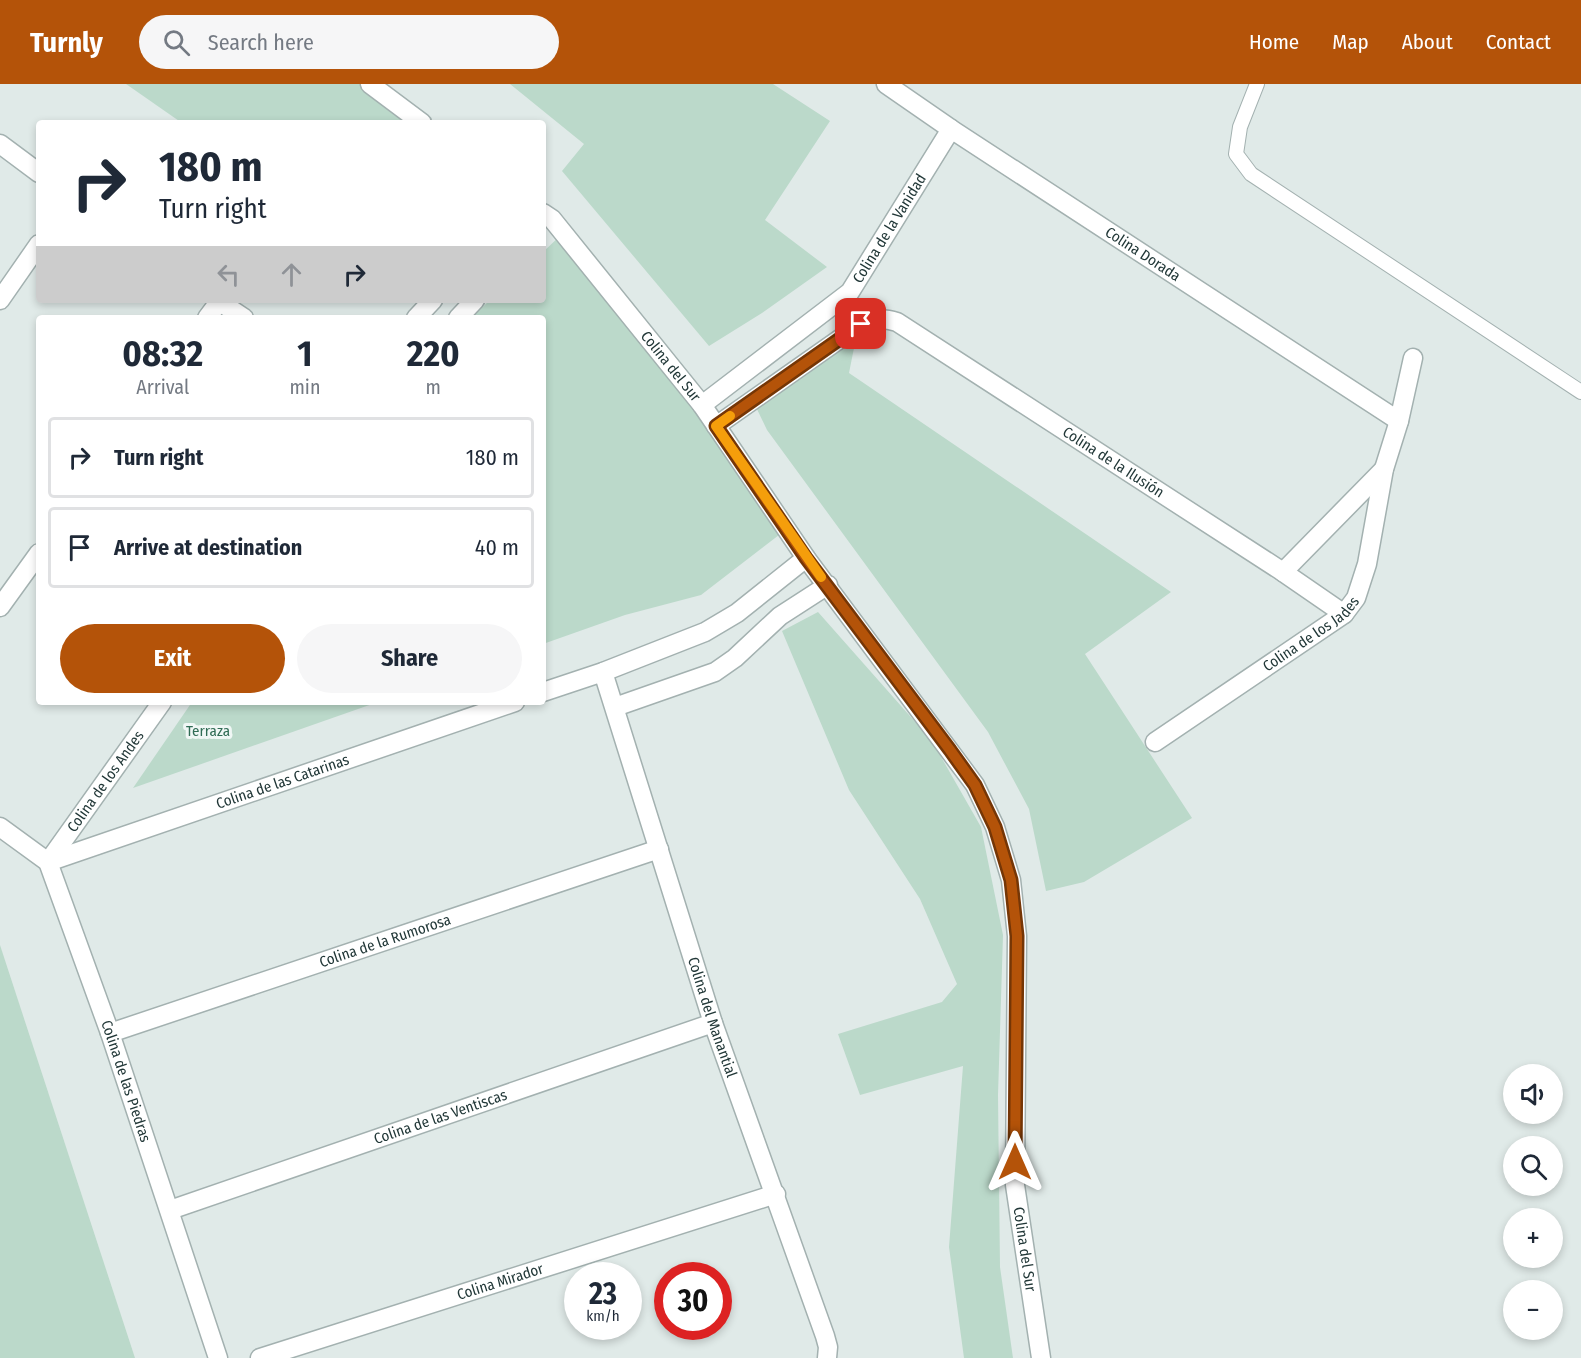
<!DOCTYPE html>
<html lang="en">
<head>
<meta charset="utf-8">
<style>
	:root { --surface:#fff; --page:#f6f6f7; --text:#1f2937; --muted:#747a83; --line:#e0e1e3; --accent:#b45309 }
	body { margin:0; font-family:"Fira Sans Condensed",sans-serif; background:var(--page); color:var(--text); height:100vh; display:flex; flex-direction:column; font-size:22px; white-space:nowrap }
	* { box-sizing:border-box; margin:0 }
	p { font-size:20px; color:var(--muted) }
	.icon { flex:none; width:33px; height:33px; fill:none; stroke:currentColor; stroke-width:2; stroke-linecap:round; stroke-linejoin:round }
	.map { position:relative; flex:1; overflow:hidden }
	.side { position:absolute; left:36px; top:231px; width:510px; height:390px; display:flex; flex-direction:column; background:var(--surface); border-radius:6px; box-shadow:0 3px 9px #0003 }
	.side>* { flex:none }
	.banner { position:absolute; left:36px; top:36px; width:510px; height:183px; border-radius:6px; box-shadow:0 3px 9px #0003; background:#fff; color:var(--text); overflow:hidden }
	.buttons { position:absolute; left:1503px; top:980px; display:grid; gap:12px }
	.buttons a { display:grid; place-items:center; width:60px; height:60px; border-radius:50%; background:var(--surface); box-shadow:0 3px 9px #0003; font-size:30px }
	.speed { position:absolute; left:564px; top:1178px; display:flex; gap:12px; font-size:30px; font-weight:700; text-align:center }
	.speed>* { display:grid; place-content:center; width:78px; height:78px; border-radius:50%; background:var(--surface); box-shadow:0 3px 9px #0003; line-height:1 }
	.speed small { font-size:15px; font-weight:400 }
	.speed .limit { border:9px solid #d22; background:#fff; color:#111 }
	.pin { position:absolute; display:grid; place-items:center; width:51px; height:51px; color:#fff; margin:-26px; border-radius:12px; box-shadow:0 3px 9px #0006 }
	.me { position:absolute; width:66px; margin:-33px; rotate:0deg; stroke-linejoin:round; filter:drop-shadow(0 0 4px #0008) }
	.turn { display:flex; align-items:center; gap:21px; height:126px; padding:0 24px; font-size:27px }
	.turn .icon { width:78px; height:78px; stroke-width:2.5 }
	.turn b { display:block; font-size:42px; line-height:51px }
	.lanes { display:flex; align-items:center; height:57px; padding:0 24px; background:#0003; justify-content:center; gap:30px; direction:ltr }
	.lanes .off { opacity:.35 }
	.eta { display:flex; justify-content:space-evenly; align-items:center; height:102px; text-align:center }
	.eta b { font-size:36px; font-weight:700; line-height:42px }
	.button { display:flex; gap:12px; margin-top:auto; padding:12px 24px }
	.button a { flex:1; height:69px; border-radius:36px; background:var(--accent); color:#fff; font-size:24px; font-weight:700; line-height:69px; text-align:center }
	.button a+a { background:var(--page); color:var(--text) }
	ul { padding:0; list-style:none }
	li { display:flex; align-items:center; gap:18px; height:81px; margin:0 12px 9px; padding:0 12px; border:3px solid var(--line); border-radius:6px }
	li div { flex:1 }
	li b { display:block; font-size:22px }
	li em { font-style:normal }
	header { display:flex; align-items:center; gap:36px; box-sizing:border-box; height:84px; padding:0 30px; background:var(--accent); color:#fff }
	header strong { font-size:28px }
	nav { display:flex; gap:33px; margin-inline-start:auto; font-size:21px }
	.search { width:420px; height:54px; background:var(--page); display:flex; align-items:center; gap:15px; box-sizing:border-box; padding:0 21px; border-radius:33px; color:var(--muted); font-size:22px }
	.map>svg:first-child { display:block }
	.green { fill:#bbd9ca }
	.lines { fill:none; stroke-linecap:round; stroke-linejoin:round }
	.service-casing { stroke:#a3b1b0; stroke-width:16 }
	.minor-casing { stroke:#a3b1b0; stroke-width:21 }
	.service { stroke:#fff; stroke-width:14 }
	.minor { stroke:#fff; stroke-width:18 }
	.route-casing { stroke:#753606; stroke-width:15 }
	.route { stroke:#b45309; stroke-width:10 }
	.slow { stroke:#f59e0b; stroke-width:10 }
	.labels { text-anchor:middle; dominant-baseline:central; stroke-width:6; stroke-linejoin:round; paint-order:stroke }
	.street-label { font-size:15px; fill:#223838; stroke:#f0f7f5 }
	.park-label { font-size:15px; fill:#306c55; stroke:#f0f7f5 }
</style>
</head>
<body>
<header>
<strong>Turnly</strong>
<div class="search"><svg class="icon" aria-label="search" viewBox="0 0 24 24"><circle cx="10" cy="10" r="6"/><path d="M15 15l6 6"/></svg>Search here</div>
<nav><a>Home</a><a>Map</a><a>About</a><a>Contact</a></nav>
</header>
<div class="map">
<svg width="1581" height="1274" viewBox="0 0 1581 1274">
	<rect width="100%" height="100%" fill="#e0eae8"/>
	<!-- green -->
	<g class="green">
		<polygon points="126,0 362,0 420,39 182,39"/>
		<polygon points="510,0 773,0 830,37 765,136 827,183 762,229 709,262 562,87 584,60"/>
		<polygon points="561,151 697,328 779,451 701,511 625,531 543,560 543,234 471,234 490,216 543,216 543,168"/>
		<polygon points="856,254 849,289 1171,508 1085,570 1192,734 1084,798 1046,807 1029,725 988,648 767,346 754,319 801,294"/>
		<polygon points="818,528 932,657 981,743 1003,851 998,1011 1000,1183 1013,1274 964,1274 949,1163 963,982 860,1011 838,950 942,918 957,900 920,815 849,706 782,547"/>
		<polygon points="192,618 378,618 133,704"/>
		<polygon points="0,861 135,1274 0,1274"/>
	</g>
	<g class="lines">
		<defs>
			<polyline id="service" points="1257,0 1240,43 1236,70 1251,90 1581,308"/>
			<g id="minor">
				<polyline points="370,0 422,39"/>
				<path id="s1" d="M886 0 951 45 1399 337"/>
				<polyline points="0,60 39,89"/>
				<path id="s2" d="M543 129 552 135 702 321 806 474 975 701 995 743 1011 796 1017 852 1015 1101 1041 1274"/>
				<polyline points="0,216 39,160"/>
				<polyline points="217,216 244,234"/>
				<polyline points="207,234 219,218"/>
				<polyline points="416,234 433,216"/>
				<polyline points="458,234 475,216"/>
				<path id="s3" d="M702 321 850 208 951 45"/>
				<path id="s4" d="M716 342 861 240C874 234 884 234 897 238L1283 488 1344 530"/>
				<polyline points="1283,488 1384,385"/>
				<polyline points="0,523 39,469"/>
				<path id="s5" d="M603 588 713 939 825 1252 828 1263 827 1274"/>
				<polyline points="543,608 603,588 705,548 737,529 806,474"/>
				<polyline points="615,623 715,588 735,574 780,532 828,501"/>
				<path id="s6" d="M1155 658 1344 530 1356 514 1367 480 1384 385 1399 337 1413 274"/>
				<path id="s7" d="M0 743 48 778 110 949 218 1274"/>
				<path id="s8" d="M48 778 515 618"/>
				<path id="s9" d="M48 778 162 618"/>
				<path id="s10" d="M110 949 659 765"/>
				<path id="s11" d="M170 1126 713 939"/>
				<path id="s12" d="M260 1274 776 1110"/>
			</g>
		</defs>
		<!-- service casing -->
		<use href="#service" class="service-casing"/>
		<!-- minor casing -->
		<use href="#minor" class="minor-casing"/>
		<!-- service -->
		<use href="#service" class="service"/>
		<!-- minor -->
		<use href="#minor" class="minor"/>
	</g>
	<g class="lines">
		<defs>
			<polyline id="route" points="861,240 716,342 806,474 950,666 975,701 995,743 1011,796 1017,852 1015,1078"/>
		</defs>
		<!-- route casing -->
		<use href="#route" class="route-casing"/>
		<!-- route -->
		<use href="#route" class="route"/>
		<!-- slow -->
		<polyline class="slow" points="730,332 716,342 821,493"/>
	</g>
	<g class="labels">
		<!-- street labels -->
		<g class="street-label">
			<text stroke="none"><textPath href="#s3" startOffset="261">Colina de la Vanidad</textPath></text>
			<text stroke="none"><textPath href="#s1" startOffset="308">Colina Dorada</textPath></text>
			<text stroke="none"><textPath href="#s2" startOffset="200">Colina del Sur</textPath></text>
			<text stroke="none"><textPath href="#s4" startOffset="472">Colina de la Ilusión</textPath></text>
			<text stroke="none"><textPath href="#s6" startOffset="190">Colina de los Jades</textPath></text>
			<text stroke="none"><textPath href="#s9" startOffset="99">Colina de los Andes</textPath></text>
			<text stroke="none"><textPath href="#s8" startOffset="248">Colina de las Catarinas</textPath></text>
			<text stroke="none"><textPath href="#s10" startOffset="290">Colina de la Rumorosa</textPath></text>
			<text stroke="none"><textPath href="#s5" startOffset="362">Colina del Manantial</textPath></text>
			<text stroke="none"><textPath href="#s7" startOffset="292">Colina de las Piedras</textPath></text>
			<text stroke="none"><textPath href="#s11" startOffset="286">Colina de las Ventiscas</textPath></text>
			<text stroke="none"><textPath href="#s2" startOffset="1190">Colina del Sur</textPath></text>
			<text stroke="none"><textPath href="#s12" startOffset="252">Colina Mirador</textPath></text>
		</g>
		<!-- park labels -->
		<g class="park-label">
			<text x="208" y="647">Terraza</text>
		</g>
	</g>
</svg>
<div class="buttons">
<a><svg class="icon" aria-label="sound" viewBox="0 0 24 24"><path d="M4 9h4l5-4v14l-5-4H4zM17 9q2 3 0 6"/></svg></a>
<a><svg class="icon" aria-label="search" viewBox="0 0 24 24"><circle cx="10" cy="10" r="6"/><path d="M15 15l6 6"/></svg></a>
<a>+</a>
<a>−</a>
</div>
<div class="speed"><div>23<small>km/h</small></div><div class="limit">30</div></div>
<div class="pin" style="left:861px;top:240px;background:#d93025"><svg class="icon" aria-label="arrive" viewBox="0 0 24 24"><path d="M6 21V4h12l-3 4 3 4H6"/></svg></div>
<svg class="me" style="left:1015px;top:1078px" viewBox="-20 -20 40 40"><path d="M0-17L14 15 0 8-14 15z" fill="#b45309" stroke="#fff" stroke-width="4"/></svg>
<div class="banner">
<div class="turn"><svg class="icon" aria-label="right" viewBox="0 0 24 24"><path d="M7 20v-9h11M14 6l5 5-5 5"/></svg><div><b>180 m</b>Turn right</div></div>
<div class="lanes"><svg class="icon off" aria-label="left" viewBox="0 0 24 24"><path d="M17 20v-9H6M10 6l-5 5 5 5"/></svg><svg class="icon off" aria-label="ahead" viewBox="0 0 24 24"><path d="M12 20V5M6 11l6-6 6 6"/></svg><svg class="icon" aria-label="right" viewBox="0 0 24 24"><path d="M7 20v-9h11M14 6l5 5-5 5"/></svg></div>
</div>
<section class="side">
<div class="eta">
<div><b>08:32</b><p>Arrival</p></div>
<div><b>1</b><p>min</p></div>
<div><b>220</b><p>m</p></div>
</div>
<ul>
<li><svg class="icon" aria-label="right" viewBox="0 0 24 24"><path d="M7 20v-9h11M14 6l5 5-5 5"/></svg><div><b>Turn right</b></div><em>180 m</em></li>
<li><svg class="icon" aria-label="arrive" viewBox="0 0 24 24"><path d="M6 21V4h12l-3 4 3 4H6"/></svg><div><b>Arrive at destination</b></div><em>40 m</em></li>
</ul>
<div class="button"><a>Exit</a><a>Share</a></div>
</section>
</div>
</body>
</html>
